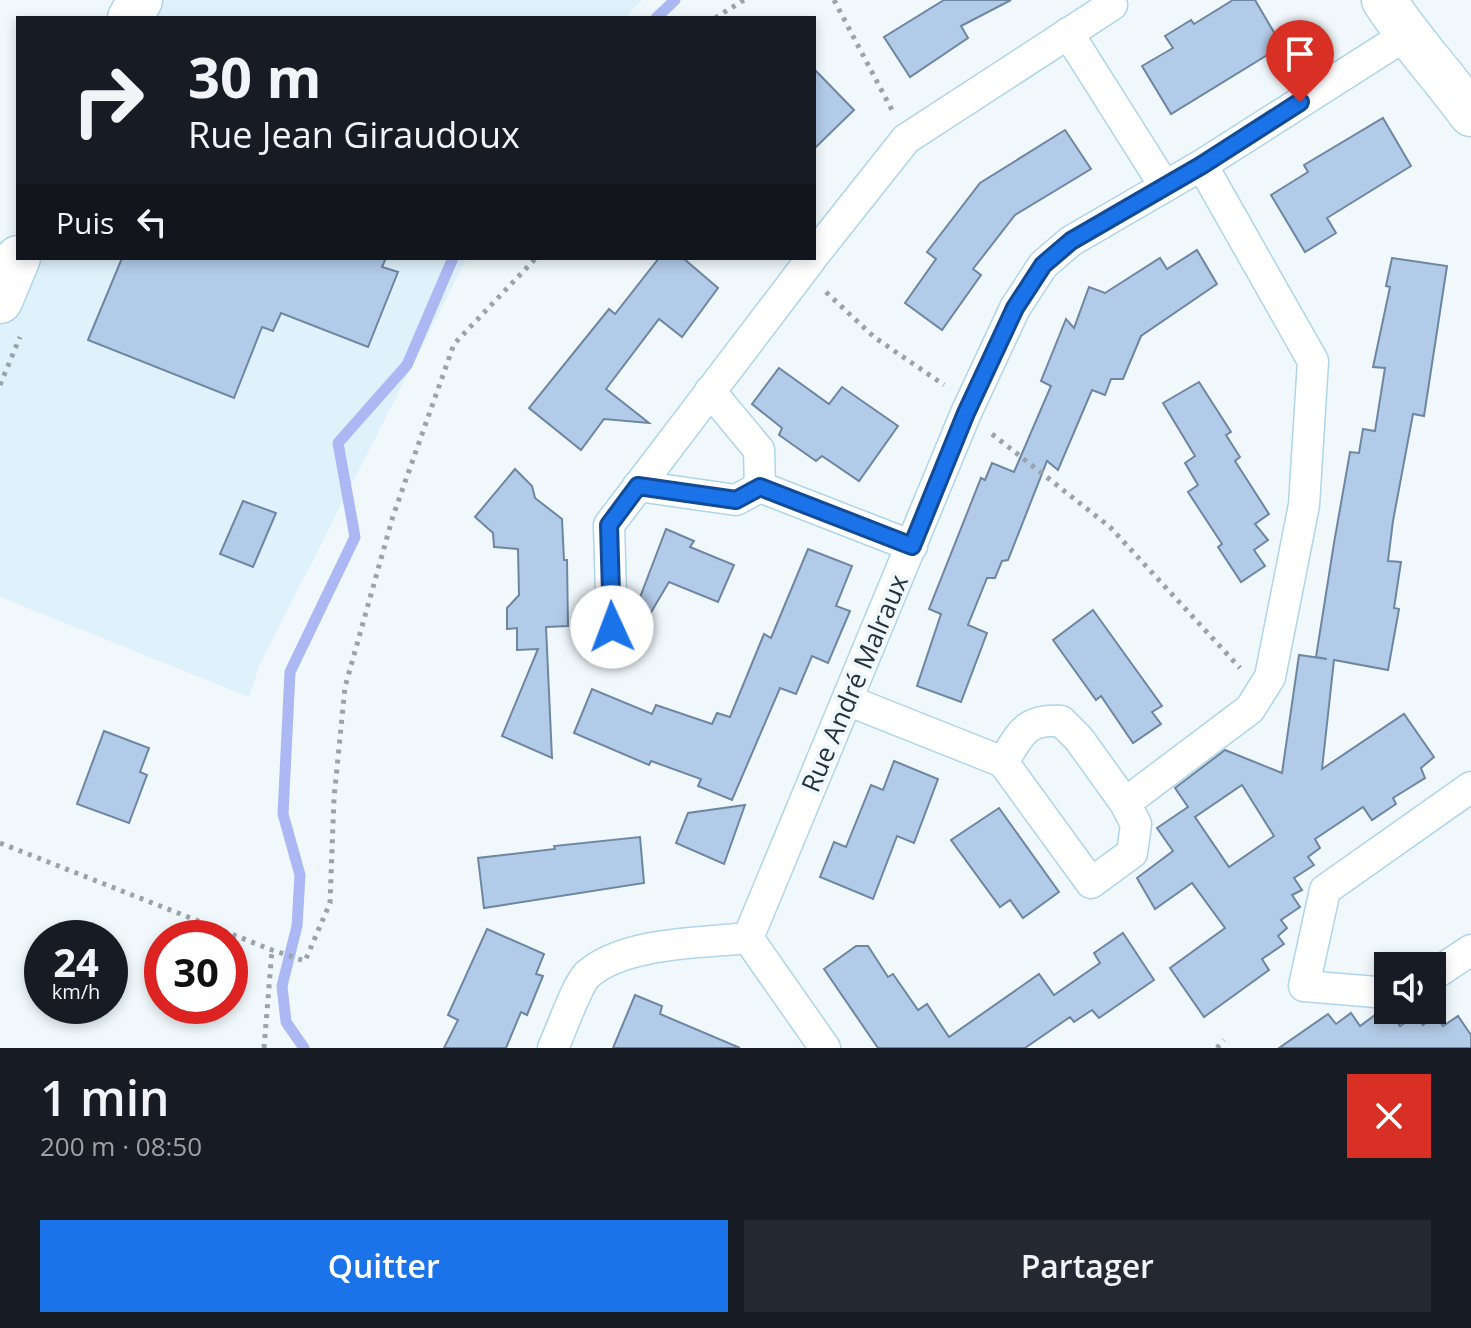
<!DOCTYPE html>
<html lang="fr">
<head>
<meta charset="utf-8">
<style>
	:root { --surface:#171b24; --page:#242831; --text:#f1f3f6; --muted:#9ea1a6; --accent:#1a73e8 }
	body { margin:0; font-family:"Open Sans",sans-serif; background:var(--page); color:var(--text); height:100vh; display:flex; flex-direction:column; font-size:30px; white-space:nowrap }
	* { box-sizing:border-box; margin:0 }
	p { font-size:26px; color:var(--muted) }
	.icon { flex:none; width:44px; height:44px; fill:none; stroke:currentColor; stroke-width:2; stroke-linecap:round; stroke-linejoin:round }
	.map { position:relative; height:1048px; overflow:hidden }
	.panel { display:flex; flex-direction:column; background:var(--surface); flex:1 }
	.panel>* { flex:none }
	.top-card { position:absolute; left:16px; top:16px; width:800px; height:244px; border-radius:0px; box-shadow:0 4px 12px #0003; background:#171b24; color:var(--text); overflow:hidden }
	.controls { position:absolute; left:1374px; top:952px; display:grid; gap:16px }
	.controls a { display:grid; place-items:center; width:72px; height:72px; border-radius:0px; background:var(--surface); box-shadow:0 4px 12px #0003; font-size:40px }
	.speed { position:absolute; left:24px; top:920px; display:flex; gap:16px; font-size:40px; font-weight:700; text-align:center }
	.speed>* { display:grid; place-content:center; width:104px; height:104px; border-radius:50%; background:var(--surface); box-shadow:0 4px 12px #0003; line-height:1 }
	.speed small { font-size:20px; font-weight:400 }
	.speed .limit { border:12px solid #d22; background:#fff; color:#111 }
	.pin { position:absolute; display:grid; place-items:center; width:68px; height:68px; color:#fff; margin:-82px -34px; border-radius:50% 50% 50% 0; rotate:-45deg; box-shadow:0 0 8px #0007 }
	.pin .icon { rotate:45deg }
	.me { position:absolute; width:88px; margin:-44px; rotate:358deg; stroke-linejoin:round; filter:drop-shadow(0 0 6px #0008) }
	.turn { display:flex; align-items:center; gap:28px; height:168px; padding:0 40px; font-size:36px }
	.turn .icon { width:104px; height:104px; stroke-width:2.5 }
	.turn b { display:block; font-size:56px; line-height:68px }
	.then { display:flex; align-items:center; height:76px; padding:0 40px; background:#0003; gap:16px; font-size:30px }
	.round { display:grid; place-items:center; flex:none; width:84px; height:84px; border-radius:0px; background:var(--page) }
	.summary { display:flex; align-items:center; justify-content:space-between; height:136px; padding:0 40px }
	h1 { font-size:48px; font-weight:600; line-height:60px }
	.button { display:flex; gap:16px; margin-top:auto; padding:16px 40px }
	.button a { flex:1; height:92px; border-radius:0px; background:var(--accent); color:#fff; font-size:32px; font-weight:600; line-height:92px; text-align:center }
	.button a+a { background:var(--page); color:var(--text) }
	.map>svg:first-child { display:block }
	.built { fill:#dff2fc }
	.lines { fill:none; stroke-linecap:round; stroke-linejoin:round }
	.stream { stroke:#abb8f3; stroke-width:11 }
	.building { fill:#b2cbe8; stroke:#6e86a1; stroke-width:2; fill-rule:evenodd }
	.street-casing { stroke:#aed5e9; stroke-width:33 }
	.secondary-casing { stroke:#aed5e9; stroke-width:47 }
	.primary-casing { stroke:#aed5e9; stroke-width:47 }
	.path { stroke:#99a4aa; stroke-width:5; stroke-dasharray:4 6; stroke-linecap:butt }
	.street { stroke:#fff; stroke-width:30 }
	.secondary { stroke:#fff; stroke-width:44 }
	.primary { stroke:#fff; stroke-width:44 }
	.route-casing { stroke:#114b97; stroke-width:20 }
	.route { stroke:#1a73e8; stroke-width:14 }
	.labels { text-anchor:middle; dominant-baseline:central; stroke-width:8; stroke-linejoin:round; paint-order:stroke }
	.street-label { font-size:26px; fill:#26353d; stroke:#f0f8fc }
</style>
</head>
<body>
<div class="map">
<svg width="1471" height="1048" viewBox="0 0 1471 1048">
	<rect width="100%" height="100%" fill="#f0f8fc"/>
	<!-- built -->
	<g class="built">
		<polygon points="118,0 642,0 625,18 111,18"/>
		<polygon points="18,236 18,258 467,258 260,664 249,697 0,597 0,278"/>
	</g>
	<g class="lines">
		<!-- stream -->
		<g class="stream">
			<polyline points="656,18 675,0"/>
			<polyline points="304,1048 286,1022 282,986 297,926 300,875 283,814 290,672 355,537 338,443 407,365 453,258"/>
		</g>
	</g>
	<!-- building -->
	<g class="building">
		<polygon points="944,0 1011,0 961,26 968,38 910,77 884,37"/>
		<polygon points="1233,0 1255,0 1282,46 1171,114 1142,66 1173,48 1165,36 1191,20 1194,24"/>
		<polygon points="814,69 854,110 814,149"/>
		<polygon points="1383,118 1411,166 1327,218 1336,233 1305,252 1271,195 1308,172 1304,165"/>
		<polygon points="1065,130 1091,169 1015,215 973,269 981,275 942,330 905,303 936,259 927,252 980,183"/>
		<polygon points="1197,250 1217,284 1141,336 1123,379 1111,379 1105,395 1092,390 1058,470 1047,461 1008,560 1002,561 995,578 987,578 968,625 987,633 961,702 917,686 941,614 929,609 981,478 985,480 992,463 1014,472 1051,386 1041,381 1066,319 1074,328 1089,287 1105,293 1160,258 1167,269"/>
		<polygon points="122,258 386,258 382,267 398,272 368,347 281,313 273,331 262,327 234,398 88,340"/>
		<polygon points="659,258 683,258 718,288 682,337 659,319 606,389 649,423 604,419 581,450 529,408 609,309 615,314"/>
		<path d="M1392 258 1447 266 1424 416 1413 414 1393 521 1388 561 1401 562 1394 608 1399 609 1388 670 1334 660 1322 769 1404 714 1434 757 1421 768 1425 778 1393 798 1396 804 1372 820 1363 807 1315 839 1320 848 1308 857 1314 865 1294 878 1302 890 1292 895 1300 907 1281 920 1287 928 1278 936 1284 944 1262 959 1269 970 1204 1017 1170 968 1225 928 1192 883 1155 909 1137 878 1173 851 1157 828 1188 807 1175 788 1225 750 1282 773 1299 655 1327 659 1316 657 1334 543 1350 452 1359 453 1363 429 1375 431 1385 368 1373 367 1390 287 1386 286ZM1242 785 1274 836 1229 867 1195 817Z"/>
		<polygon points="779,368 829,404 842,387 898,426 859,481 822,456 816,461 779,435 782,428 752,404"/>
		<polygon points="1199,382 1231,432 1226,435 1240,457 1235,461 1269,514 1255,524 1268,540 1254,550 1265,566 1241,582 1218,547 1222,544 1188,492 1198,485 1185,463 1195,456 1163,403"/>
		<polygon points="515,469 532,486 535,498 562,519 564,560 567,560 568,626 546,627 552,758 502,736 538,649 517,650 517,628 507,629 507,608 519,595 518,549 494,547 493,533 475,517"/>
		<polygon points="243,501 276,513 253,567 220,554"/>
		<polygon points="666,529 694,541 690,547 734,565 718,602 669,582 650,614 636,608"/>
		<polygon points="808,549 852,566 836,606 850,611 828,663 812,656 796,694 780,688 732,800 698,786 701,779 651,761 649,765 574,733 592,689 652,714 656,705 712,724 717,713 730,717 764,634 771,638"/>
		<polygon points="1093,610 1162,706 1152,712 1161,724 1133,743 1101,696 1096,700 1053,640"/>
		<polygon points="104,731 149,748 140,772 147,775 129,823 77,804"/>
		<polygon points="894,761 938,779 914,843 897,836 873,899 820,877 834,842 846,847 871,785 883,790"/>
		<polygon points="745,805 724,864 676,843 688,813"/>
		<polygon points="999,808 1059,892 1023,918 1010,900 1000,907 951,840"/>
		<polygon points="640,837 644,883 484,908 478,858 555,849 554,846"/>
		<polygon points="487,929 544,954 536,974 543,976 527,1015 521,1012 506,1048 444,1048 458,1020 448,1015"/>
		<polygon points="1123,933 1154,980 1099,1018 1092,1010 1074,1022 1070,1017 1025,1048 878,1048 824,969 856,946 868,946 888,977 893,974 918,1010 927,1004 949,1037 1039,974 1054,995 1100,963 1094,953"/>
		<polygon points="635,995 662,1006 660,1014 740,1048 613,1048"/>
		<polygon points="1351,1013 1360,1026 1375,1015 1381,1023 1393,1015 1400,1026 1416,1015 1423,1025 1436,1015 1443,1026 1458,1016 1471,1035 1471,1048 1279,1048 1328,1014 1336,1024"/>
	</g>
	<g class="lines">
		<defs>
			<g id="street">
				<polyline points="1068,33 1164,185"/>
				<polyline points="814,255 906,139 1112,5"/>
				<polyline points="638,486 736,500 760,487 759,450 710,391"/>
				<polyline points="760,487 912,546"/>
				<polyline points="612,627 609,525 812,258"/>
				<polyline points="847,700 1003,762 1091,883 1132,853 1136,824 1125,803 1250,709 1270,677 1304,505 1313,361 1202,165"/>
				<path d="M1003 762C1021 734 1024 719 1061 721L1079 739 1125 803"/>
				<polyline points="1432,976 1471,950"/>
				<polyline points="1388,993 1304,986 1325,890 1471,787"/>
				<path d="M553 1048C560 1033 577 985 587 975 623 942 701 943 748 938"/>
				<polyline points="825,1048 748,938 966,413 1015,308 1043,265 1071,241 1202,165 1406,35"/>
			</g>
			<path id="secondary" d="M1384 0C1410 41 1443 75 1471 114"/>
			<g id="primary">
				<polyline points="130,18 140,0"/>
				<polyline points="0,301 18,258"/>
			</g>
		</defs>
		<!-- street casing -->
		<use href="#street" class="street-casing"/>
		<!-- secondary casing -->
		<use href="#secondary" class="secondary-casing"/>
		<!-- primary casing -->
		<use href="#primary" class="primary-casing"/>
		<!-- path -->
		<g class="path">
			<polyline points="834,0 893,112"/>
			<polyline points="715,18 744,0"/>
			<polyline points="826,292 874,337 944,385"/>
			<polyline points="0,385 20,337"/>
			<polyline points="992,434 1110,527 1240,668"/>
			<polyline points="0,843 272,950 305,961 330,903 334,798 345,687 393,516 454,344 536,258"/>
			<polyline points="264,1048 272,950"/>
			<polyline points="1217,1048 1224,1040"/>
		</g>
		<!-- street -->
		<use href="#street" class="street"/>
		<!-- secondary -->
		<use href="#secondary" class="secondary"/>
		<!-- primary -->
		<use href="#primary" class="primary"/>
	</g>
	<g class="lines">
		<defs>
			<polyline id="route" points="612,627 609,525 638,486 736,500 760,487 912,546 966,413 1015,308 1043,265 1071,241 1202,165 1300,102"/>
		</defs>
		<!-- route casing -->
		<use href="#route" class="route-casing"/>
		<!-- route -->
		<use href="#route" class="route"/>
	</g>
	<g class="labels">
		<!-- street labels -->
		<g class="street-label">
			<text transform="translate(854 683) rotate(-67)">Rue André Malraux</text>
		</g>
	</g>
</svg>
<div class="controls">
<a><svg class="icon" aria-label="sound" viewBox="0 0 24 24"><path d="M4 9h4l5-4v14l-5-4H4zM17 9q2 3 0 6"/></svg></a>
</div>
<div class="speed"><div>24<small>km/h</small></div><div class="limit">30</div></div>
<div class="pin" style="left:1300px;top:102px;background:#d93025"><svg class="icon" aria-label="arrive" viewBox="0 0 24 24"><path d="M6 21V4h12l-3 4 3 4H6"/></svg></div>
<svg class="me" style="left:612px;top:627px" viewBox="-20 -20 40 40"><circle r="19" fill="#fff"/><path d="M0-13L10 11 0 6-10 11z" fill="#1a73e8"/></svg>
<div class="top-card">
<div class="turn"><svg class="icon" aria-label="right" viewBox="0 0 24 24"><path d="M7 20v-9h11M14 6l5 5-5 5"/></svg><div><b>30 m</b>Rue Jean Giraudoux</div></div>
<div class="then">Puis<svg class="icon" aria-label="left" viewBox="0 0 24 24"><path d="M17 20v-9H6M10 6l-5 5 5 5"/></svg></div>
</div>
</div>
<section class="panel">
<div class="summary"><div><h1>1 min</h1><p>200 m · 08:50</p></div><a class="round" style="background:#d93025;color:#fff"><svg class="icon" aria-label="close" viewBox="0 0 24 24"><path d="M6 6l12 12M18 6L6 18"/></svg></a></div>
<div class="button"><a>Quitter</a><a>Partager</a></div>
</section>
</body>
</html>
